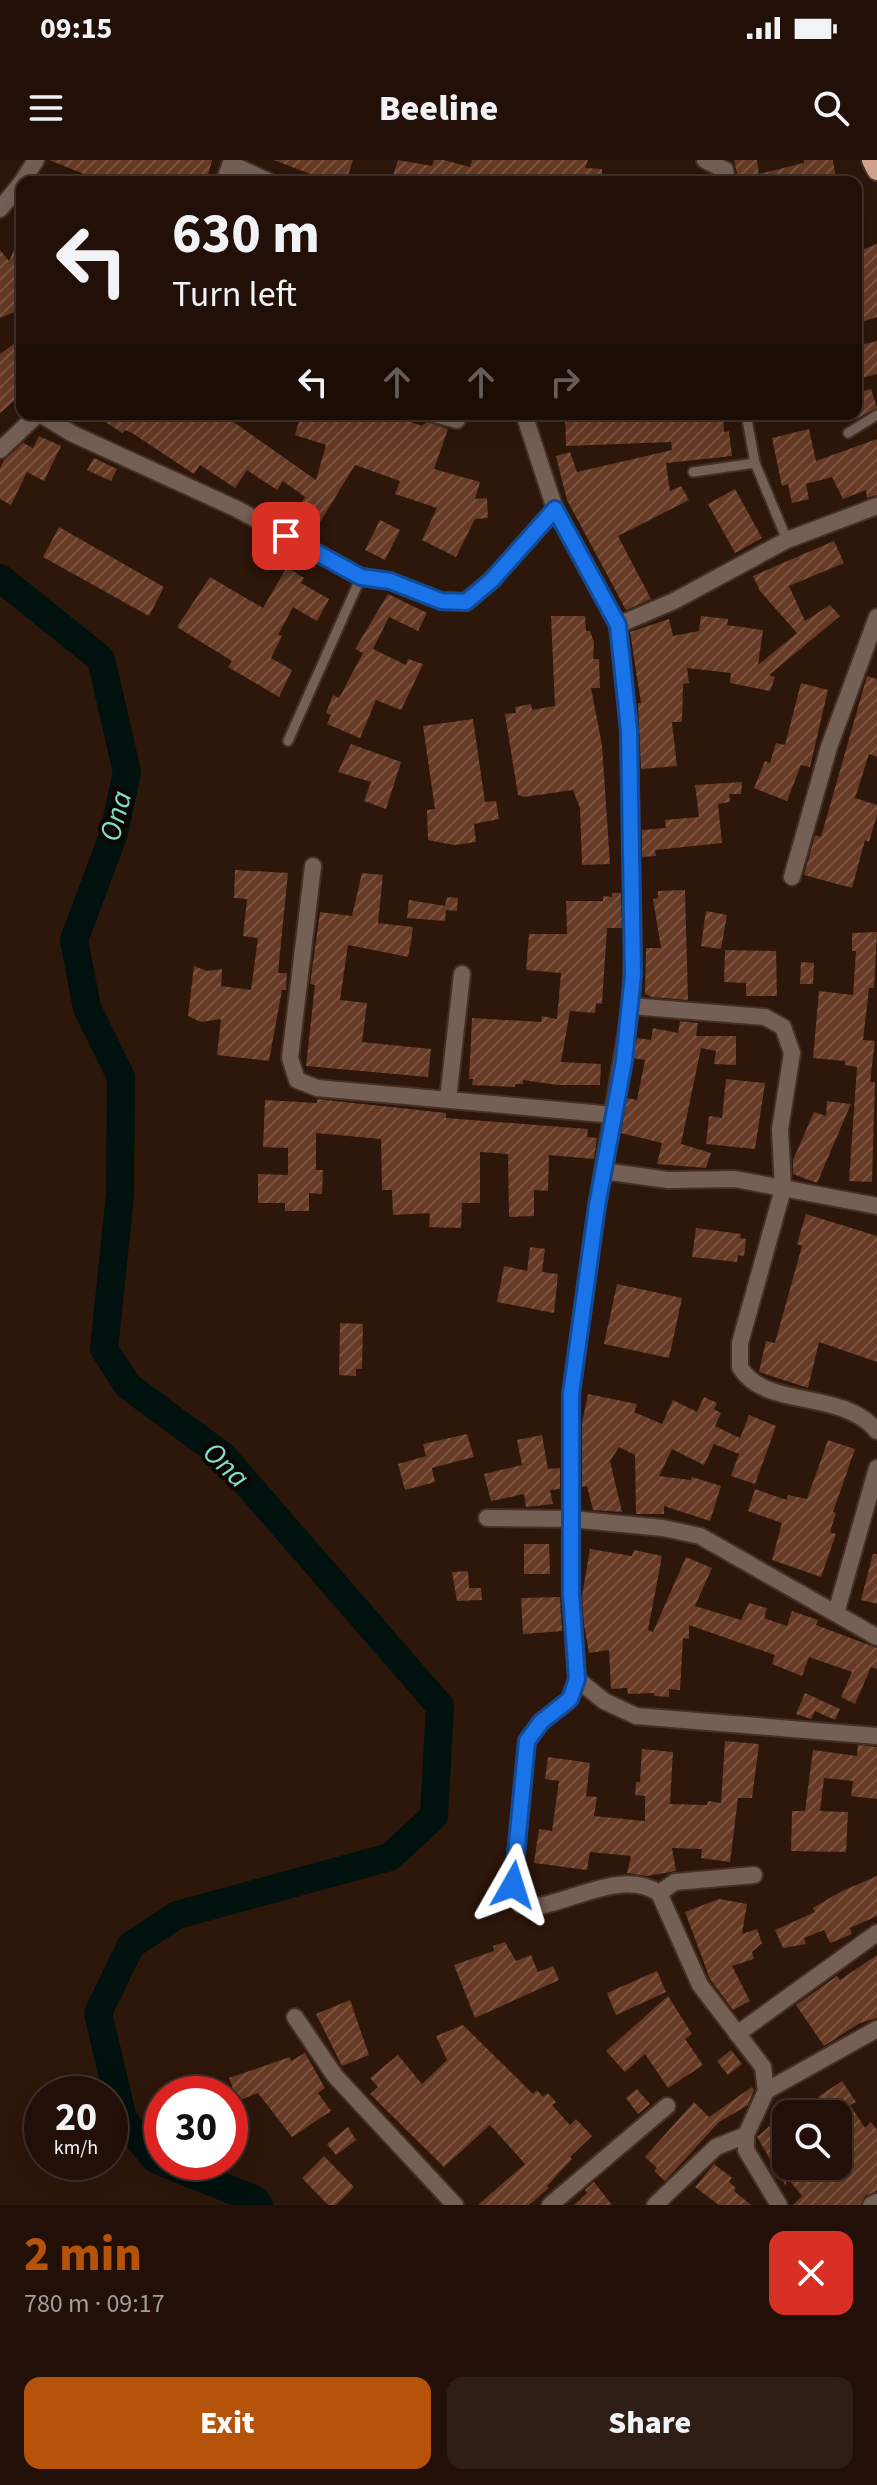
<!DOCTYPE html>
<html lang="en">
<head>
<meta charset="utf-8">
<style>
	:root { --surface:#221008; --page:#2e1e16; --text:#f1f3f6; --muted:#a29d9c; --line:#3f3029; --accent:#b45309 }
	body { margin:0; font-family:"Source Sans 3",sans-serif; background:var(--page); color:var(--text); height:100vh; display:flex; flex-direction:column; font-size:30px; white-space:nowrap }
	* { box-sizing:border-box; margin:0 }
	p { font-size:26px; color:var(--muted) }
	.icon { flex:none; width:44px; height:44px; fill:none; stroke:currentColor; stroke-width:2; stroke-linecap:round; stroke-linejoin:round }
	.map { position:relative; height:2045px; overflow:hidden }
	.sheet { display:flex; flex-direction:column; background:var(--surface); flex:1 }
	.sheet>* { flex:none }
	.top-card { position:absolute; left:16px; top:16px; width:846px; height:244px; border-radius:16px; box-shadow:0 8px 32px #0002,0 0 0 2px var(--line); background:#221008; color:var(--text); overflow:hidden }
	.fabs { position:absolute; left:772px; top:1940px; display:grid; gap:16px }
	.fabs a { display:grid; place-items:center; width:80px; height:80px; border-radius:16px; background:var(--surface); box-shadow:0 8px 32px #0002,0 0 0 2px var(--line); font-size:40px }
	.speed { position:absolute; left:24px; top:1916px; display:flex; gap:16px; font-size:40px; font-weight:700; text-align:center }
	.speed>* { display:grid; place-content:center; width:104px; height:104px; border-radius:50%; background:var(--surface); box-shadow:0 8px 32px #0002,0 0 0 2px var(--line); line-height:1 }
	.speed small { font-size:20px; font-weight:400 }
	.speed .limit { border:12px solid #d22; background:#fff; color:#111 }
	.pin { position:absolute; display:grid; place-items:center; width:68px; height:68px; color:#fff; margin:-34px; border-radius:16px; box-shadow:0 4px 12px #0006 }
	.me { position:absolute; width:88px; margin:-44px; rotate:6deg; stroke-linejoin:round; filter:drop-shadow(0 0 6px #0008) }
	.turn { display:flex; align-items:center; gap:28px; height:168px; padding:0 24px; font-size:36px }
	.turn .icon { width:104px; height:104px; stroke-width:2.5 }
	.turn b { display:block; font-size:56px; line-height:68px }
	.lanes { display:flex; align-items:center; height:76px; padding:0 24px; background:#0003; justify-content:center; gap:40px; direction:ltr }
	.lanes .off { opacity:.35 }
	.round { display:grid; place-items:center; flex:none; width:84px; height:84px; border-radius:16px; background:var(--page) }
	.head { display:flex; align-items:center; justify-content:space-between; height:136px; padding:0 24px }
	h1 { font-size:48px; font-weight:800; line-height:60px; color:var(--accent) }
	.button { display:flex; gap:16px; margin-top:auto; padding:16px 24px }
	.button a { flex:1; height:92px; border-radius:16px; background:var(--accent); color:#fff; font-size:32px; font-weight:800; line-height:92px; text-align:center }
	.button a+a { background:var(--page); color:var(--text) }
	.status { display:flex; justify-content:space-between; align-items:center; height:56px; padding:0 40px; background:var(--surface); direction:ltr }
	.status svg { height:22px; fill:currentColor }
	header { display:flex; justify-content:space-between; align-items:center; height:104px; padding:0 24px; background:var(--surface); font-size:36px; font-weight:800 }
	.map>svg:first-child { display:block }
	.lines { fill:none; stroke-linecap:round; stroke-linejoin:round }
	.river { stroke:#01110d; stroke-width:28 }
	.building { fill:url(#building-hatch) }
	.lane-casing { stroke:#463025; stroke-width:13 }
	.street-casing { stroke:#463025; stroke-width:20 }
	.primary-casing { stroke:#463025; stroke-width:24 }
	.lane { stroke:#756056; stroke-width:9 }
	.street { stroke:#756056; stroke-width:16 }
	.primary { stroke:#cfa48f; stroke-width:20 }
	.route-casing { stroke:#114b97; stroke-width:20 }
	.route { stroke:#1a73e8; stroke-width:14 }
	.labels { text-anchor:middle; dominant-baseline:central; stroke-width:8; stroke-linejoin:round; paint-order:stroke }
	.water-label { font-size:30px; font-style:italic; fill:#7cdfc8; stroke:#0e0502 }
</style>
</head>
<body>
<div class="status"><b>09:15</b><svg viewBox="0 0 49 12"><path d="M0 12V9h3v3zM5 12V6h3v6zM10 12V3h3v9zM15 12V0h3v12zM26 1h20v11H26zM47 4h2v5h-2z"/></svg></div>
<header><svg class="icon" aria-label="menu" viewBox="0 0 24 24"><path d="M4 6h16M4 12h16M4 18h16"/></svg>Beeline<svg class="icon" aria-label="search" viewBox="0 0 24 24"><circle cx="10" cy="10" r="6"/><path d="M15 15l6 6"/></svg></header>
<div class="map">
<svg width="877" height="2045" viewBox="0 0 877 2045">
	<defs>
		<pattern id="building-hatch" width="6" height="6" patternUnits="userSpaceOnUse" patternTransform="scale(2)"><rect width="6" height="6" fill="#663a24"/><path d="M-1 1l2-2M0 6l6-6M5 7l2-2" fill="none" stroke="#7c5542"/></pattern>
	</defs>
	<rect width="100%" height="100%" fill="#2d160a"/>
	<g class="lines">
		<!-- river -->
		<g class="river">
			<polyline points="0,418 101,499 127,612 114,673 74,780 87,848 121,917 120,1035 104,1189 128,1226 223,1296 440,1546 434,1656 390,1697 177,1755 131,1785 98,1853 123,1959 155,1999 162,2002"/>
			<polyline points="162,2002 256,2040 259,2045"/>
		</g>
	</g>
	<!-- building -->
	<g class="building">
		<polygon points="49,0 212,0 206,22 104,22"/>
		<polygon points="274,0 353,0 346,22 316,22 318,17"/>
		<polygon points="398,0 432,6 434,0 444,0 470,7 472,0 588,0 585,8 602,9 602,22 391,22"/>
		<polygon points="734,0 757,0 759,14 804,3 804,0 833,0 836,18 814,22 739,22"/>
		<polygon points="22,72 22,149 0,158 0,90 9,101"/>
		<polygon points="877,84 877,157 856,164 856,92"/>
		<polygon points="22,178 22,234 0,253 0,194"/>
		<polygon points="877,181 877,214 859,219 856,195 863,193 861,185"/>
		<polygon points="871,229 877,248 856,259 856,233"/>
		<polygon points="93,254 222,254 316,320 326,285 295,275 301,254 388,254 422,266 427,262 448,269 434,309 480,322 475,339 487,338 488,358 475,359 456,397 422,380 437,348 395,334 400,321 355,305 317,367 295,353 305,337 283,321 277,330 247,310 235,328 200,305 194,314 132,273 125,270 122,273"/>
		<polygon points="565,254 623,254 623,260 662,254 723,254 724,272 729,271 732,296 666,303 670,331 681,326 689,340 618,376 651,439 626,450 567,340 556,296 570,292 577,312 672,290 671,282 566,286"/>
		<polygon points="809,269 816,301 877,279 877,335 867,338 866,330 843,339 832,317 806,324 809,339 792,343 788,324 782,326 772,278"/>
		<polygon points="39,276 61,286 44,321 27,312 11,345 0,339 0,308 4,300 23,283 33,288"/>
		<polygon points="94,298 117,309 111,321 87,310"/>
		<polygon points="735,329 762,378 735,393 708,344"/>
		<polygon points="380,360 400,370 385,400 365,390"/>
		<polygon points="59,367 164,427 149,456 43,397"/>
		<polygon points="834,381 844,403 789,426 805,461 830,445 840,456 769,515 775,517 770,531 730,523 731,513 687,508 689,523 683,524 682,562 672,562 677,606 641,609 638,543 641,543 630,472 669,459 673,476 699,471 701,456 728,459 727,465 763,470 758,505 797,473 760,431 753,416"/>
		<polygon points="287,407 304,418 301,423 329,439 317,461 293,447 278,475 282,476 271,498 292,510 279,537 228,507 232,501 177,467 210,417 263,448"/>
		<polygon points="388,434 427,453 418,471 389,457 373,489 406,505 408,499 423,504 401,550 376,540 360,578 327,564 331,555 326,553 333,535 339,538 363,493 355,489"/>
		<polygon points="551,456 585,456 586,471 590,471 594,482 593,499 599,499 600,528 591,528 602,585 610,704 582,705 580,648 573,630 524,637 518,635 505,554 516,553 515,547 531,544 532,550 555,546"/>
		<polygon points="867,516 877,519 877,597 869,594 855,638 877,645 877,655 869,682 865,680 852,728 804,715 815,675 821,677"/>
		<polygon points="801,523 828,530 810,607 801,605 787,641 754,628 765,601 770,603 776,583 785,585"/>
		<polygon points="473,559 485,642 496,641 499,659 474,664 476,682 454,685 428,680 427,650 435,649 423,566"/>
		<polygon points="351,584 401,602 386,649 364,641 371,622 338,612"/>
		<polygon points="742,622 741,634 729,634 730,642 718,644 722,683 655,690 656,696 642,697 642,670 666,668 665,660 699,657 695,625"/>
		<polygon points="235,710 288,713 278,813 287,813 286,830 282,830 269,901 217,895 221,859 201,862 188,856 194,806 207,811 222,809 221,826 251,830 258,778 243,776 247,739 234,738"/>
		<polygon points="362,713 383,715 378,763 413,767 411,782 408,797 348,785 340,840 367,843 362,882 431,889 428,917 306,906 315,825 310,824 320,752 352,756"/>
		<polygon points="685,730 688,840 652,837 645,834 646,788 661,788 653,739 658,738 658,731"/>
		<polygon points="612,733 621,733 622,768 607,768 602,844 596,843 595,853 570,851 561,902 601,904 600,925 557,925 523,920 523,924 515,924 515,927 472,925 473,919 469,919 472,858 541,862 542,856 557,859 561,813 526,810 529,774 567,774 566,741 603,741 603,736 612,737"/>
		<polygon points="447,737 458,738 457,751 446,750 445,761 407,758 409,740 445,746"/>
		<polygon points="706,751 727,755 721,789 701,786"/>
		<polygon points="877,772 874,828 869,828 863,880 875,881 870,922 875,922 872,1022 849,1021 857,907 845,905 845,901 813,898 819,831 853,835 856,791 852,791 852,773"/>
		<polygon points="725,790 776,791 777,836 746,836 746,823 724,822"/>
		<polygon points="801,802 814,803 813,824 800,824"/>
		<polygon points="680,861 698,863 696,876 736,876 736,905 714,904 716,891 701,888 681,984 711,993 706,1008 657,1004 662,983 621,973 627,938 637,940 645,900 633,898 637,878 651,880 653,868 678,873"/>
		<polygon points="726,919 765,923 755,989 706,984 709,956 722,958"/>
		<polygon points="317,939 446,953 446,958 588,969 587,977 597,978 594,999 549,995 548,1031 534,1030 534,1056 509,1057 508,994 480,992 480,1043 462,1043 461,1068 429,1067 430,1053 393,1055 392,1030 382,1030 381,979 316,973 316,1010 323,1010 322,1034 309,1033 309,1051 285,1051 285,1043 258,1043 258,1014 288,1015 288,988 263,987 265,940 317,943"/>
		<polygon points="827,941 851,944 817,1023 793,1014 793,1000 814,952 826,956"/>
		<polygon points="806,1054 877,1076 877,1202 819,1182 808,1228 759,1212 766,1181 775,1183 802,1086 797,1084"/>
		<polygon points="696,1068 741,1074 740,1078 746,1079 744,1096 738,1095 737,1102 692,1097"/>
		<polygon points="530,1087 545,1089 542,1112 558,1114 554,1153 497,1142 504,1106 527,1111"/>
		<polygon points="617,1124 682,1138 669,1198 604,1184"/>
		<polygon points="340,1163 363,1164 362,1209 356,1209 356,1216 339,1215"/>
		<polygon points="588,1234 637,1244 634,1252 662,1264 673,1240 697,1252 704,1237 717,1243 714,1249 721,1253 715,1266 740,1278 749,1255 776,1266 755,1324 731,1316 739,1294 714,1284 704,1305 672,1289 659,1316 691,1320 692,1317 721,1326 710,1361 664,1346 664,1354 636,1354 635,1295 619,1287 610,1301 622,1352 593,1350 587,1326 582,1327 582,1263"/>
		<polygon points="467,1274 474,1297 432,1308 435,1322 405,1330 398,1304 426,1296 423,1284"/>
		<polygon points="542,1275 548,1309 560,1308 560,1329 550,1330 553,1344 526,1347 524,1334 491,1341 484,1314 522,1305 517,1280"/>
		<polygon points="828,1280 855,1289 833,1352 836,1353 830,1372 836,1374 821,1417 772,1400 782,1363 748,1351 755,1329 787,1340 788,1335 807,1339"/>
		<polygon points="524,1384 549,1384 550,1414 524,1414"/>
		<polygon points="590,1389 632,1396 634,1390 662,1396 648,1470 653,1472 686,1397 712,1408 695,1446 741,1460 749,1443 767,1448 764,1458 787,1466 792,1451 818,1460 816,1465 877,1488 877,1509 871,1507 855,1544 841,1537 852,1512 809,1497 802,1516 772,1504 775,1495 689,1465 689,1479 683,1478 680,1530 669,1529 669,1537 654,1536 654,1533 628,1534 627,1528 611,1529 609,1490 589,1493 584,1465 582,1436"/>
		<polygon points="873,1394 877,1394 877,1444 861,1440"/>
		<polygon points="468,1411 469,1428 481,1428 482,1440 457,1441 452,1412"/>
		<polygon points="560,1437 562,1471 523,1474 521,1438"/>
		<polygon points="805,1533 840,1549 835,1560 815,1551 811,1559 796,1554"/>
		<polygon points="725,1581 759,1584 752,1638 738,1638 730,1702 701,1698 702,1689 672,1688 676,1711 647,1716 627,1713 631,1696 590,1692 587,1710 534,1703 539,1669 552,1671 559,1621 545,1619 548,1597 590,1603 586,1636 597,1637 594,1656 645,1661 645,1636 635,1635 636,1622 640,1622 642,1589 673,1592 670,1644 707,1645 708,1641 721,1643"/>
		<polygon points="858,1585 877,1587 877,1639 851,1636 853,1621 824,1618 820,1651 848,1652 846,1692 791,1691 792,1651 805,1651 813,1590 857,1596"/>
		<polygon points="877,1716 877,1756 850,1768 852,1774 830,1783 824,1770 804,1778 806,1784 783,1788 775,1770 815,1752 813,1748 842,1731"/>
		<polygon points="719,1739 747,1744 742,1774 757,1769 762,1783 752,1792 754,1799 732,1806 750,1841 733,1850 710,1819 685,1752"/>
		<polygon points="505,1782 516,1801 531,1795 538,1812 553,1806 559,1820 475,1858 454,1805 494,1791 493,1786"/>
		<polygon points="877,1795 877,1858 860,1863 824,1886 796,1845 837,1816 840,1820"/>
		<polygon points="657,1811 666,1832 616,1855 607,1833"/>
		<polygon points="668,1836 692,1874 685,1879 703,1905 668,1928 645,1894 625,1912 606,1891"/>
		<polygon points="350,1840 369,1895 342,1906 316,1854"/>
		<polygon points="463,1865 533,1934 537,1930 543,1937 548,1933 556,1942 552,1945 570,1965 576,1959 592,1976 570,1997 572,1999 547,2026 549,2028 529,2045 478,2045 525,2004 490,1965 444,2007 370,1934 378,1927 370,1918 398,1895 422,1924 447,1900 436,1876"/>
		<polygon points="731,1890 742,1904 728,1915 717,1901"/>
		<polygon points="305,1893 325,1928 318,1933 331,1951 292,1977 258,1933 237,1941 229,1918 290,1897 291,1901"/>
		<polygon points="842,1921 856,1942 850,1945 865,1968 871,1962 877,1970 877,2031 865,2036 860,2045 793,2045 802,2036 786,2016 786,2026 757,1977 773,1963 786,1983 786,2006 838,2006 838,1954 823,1954 815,1943 820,1940 818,1937"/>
		<polygon points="752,1927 754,1930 748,1945 719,1962 665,2021 654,2011 657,2008 645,1997 694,1942 709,1957"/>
		<polygon points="637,1929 650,1944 638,1954 626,1938"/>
		<polygon points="348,1967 356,1980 336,1995 327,1984"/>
		<polygon points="324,1996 354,2027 336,2045 328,2045 302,2018"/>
		<polygon points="714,2004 732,2018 729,2022 736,2028 734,2031 751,2045 719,2045 695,2027"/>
		<polygon points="594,2022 612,2045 574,2045 587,2033 585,2030"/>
	</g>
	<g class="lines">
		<defs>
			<g id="lane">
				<polyline points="746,254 755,303 787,380"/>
				<polyline points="848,273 877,255"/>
				<polyline points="693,312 755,303"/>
				<polyline points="288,581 361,417"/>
			</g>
			<g id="street">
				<polyline points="705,0 725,10 727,22"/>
				<polyline points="231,4 270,22"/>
				<polyline points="22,22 36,0"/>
				<polyline points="224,22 232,0"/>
				<polyline points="0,49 22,22"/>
				<polyline points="40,254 71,273 237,349 361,417 390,421 441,441 466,442 492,420 555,349"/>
				<polyline points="435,254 457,260"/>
				<path d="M524 254 555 349 618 465 629 570 633 785 631 846 597 1046 571 1234V1433L577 1519 570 1539 541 1562 527 1581 513 1725 521 1745 533 1747C573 1742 621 1709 659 1733L700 1825 763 1907 766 1931 746 1975V1990L779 2045"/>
				<polyline points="0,290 38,254"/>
				<polyline points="618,465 674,441 787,380 877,346"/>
				<polyline points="313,706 290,898 297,920 317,928 614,955"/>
				<polyline points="792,717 829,587 877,457"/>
				<path d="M631 846 765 857 783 867 792 893 780 969 783 1029 740 1183V1207C765 1250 841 1228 877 1271"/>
				<polyline points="448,939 462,814"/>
				<polyline points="603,1011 668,1020 735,1019 877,1046"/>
				<polyline points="487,1358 571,1359 663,1368 700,1376 877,1477"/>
				<polyline points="836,1453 877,1308"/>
				<polyline points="577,1519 604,1541 636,1556 877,1576"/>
				<polyline points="659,1733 675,1722 754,1715"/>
				<polyline points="295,1857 335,1916 455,2045"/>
				<polyline points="737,1874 877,1773"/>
				<polyline points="766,1931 877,1869"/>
				<polyline points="550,2045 667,1946"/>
				<polyline points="655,2045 716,1987 746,1975"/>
				<polyline points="871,2045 877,2042"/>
			</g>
			<polyline id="primary" points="872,0 877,10"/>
		</defs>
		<!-- lane casing -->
		<use href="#lane" class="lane-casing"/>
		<!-- street casing -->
		<use href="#street" class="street-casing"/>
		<!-- primary casing -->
		<use href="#primary" class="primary-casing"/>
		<!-- lane -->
		<use href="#lane" class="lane"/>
		<!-- street -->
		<use href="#street" class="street"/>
		<!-- primary -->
		<use href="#primary" class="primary"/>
	</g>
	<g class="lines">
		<defs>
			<polyline id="route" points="286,376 361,417 390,421 441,441 466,442 492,420 555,349 618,465 629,570 633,815 624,901 597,1046 571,1234 571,1433 577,1519 570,1539 541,1562 527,1581 513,1725"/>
		</defs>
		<!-- route casing -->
		<use href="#route" class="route-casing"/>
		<!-- route -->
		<use href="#route" class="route"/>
	</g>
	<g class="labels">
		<!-- water labels -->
		<g class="water-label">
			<text transform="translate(116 656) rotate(-75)">Ona</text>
			<text transform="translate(226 1305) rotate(44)">Ona</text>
		</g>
	</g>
</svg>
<div class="fabs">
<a><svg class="icon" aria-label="search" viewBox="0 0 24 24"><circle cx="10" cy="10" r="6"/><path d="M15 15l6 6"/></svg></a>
</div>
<div class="speed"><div>20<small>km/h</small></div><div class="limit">30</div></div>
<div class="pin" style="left:286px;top:376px;background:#d93025"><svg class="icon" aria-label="arrive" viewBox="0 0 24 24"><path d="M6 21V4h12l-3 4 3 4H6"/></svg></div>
<svg class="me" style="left:513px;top:1725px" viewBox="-20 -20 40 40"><path d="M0-17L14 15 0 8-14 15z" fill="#1a73e8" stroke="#fff" stroke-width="4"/></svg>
<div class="top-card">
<div class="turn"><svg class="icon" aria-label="left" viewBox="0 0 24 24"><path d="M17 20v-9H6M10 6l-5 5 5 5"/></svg><div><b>630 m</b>Turn left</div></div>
<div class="lanes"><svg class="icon" aria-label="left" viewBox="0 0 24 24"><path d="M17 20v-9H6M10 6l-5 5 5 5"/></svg><svg class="icon off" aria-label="ahead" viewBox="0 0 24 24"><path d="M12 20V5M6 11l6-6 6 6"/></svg><svg class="icon off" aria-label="ahead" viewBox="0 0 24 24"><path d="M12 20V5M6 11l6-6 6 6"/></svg><svg class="icon off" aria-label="right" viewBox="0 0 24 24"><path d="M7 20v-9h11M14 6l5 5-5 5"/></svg></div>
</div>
</div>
<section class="sheet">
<div class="head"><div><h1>2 min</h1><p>780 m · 09:17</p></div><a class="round" style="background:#d93025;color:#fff"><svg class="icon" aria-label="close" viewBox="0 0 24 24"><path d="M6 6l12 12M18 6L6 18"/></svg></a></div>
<div class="button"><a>Exit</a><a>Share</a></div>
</section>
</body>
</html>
